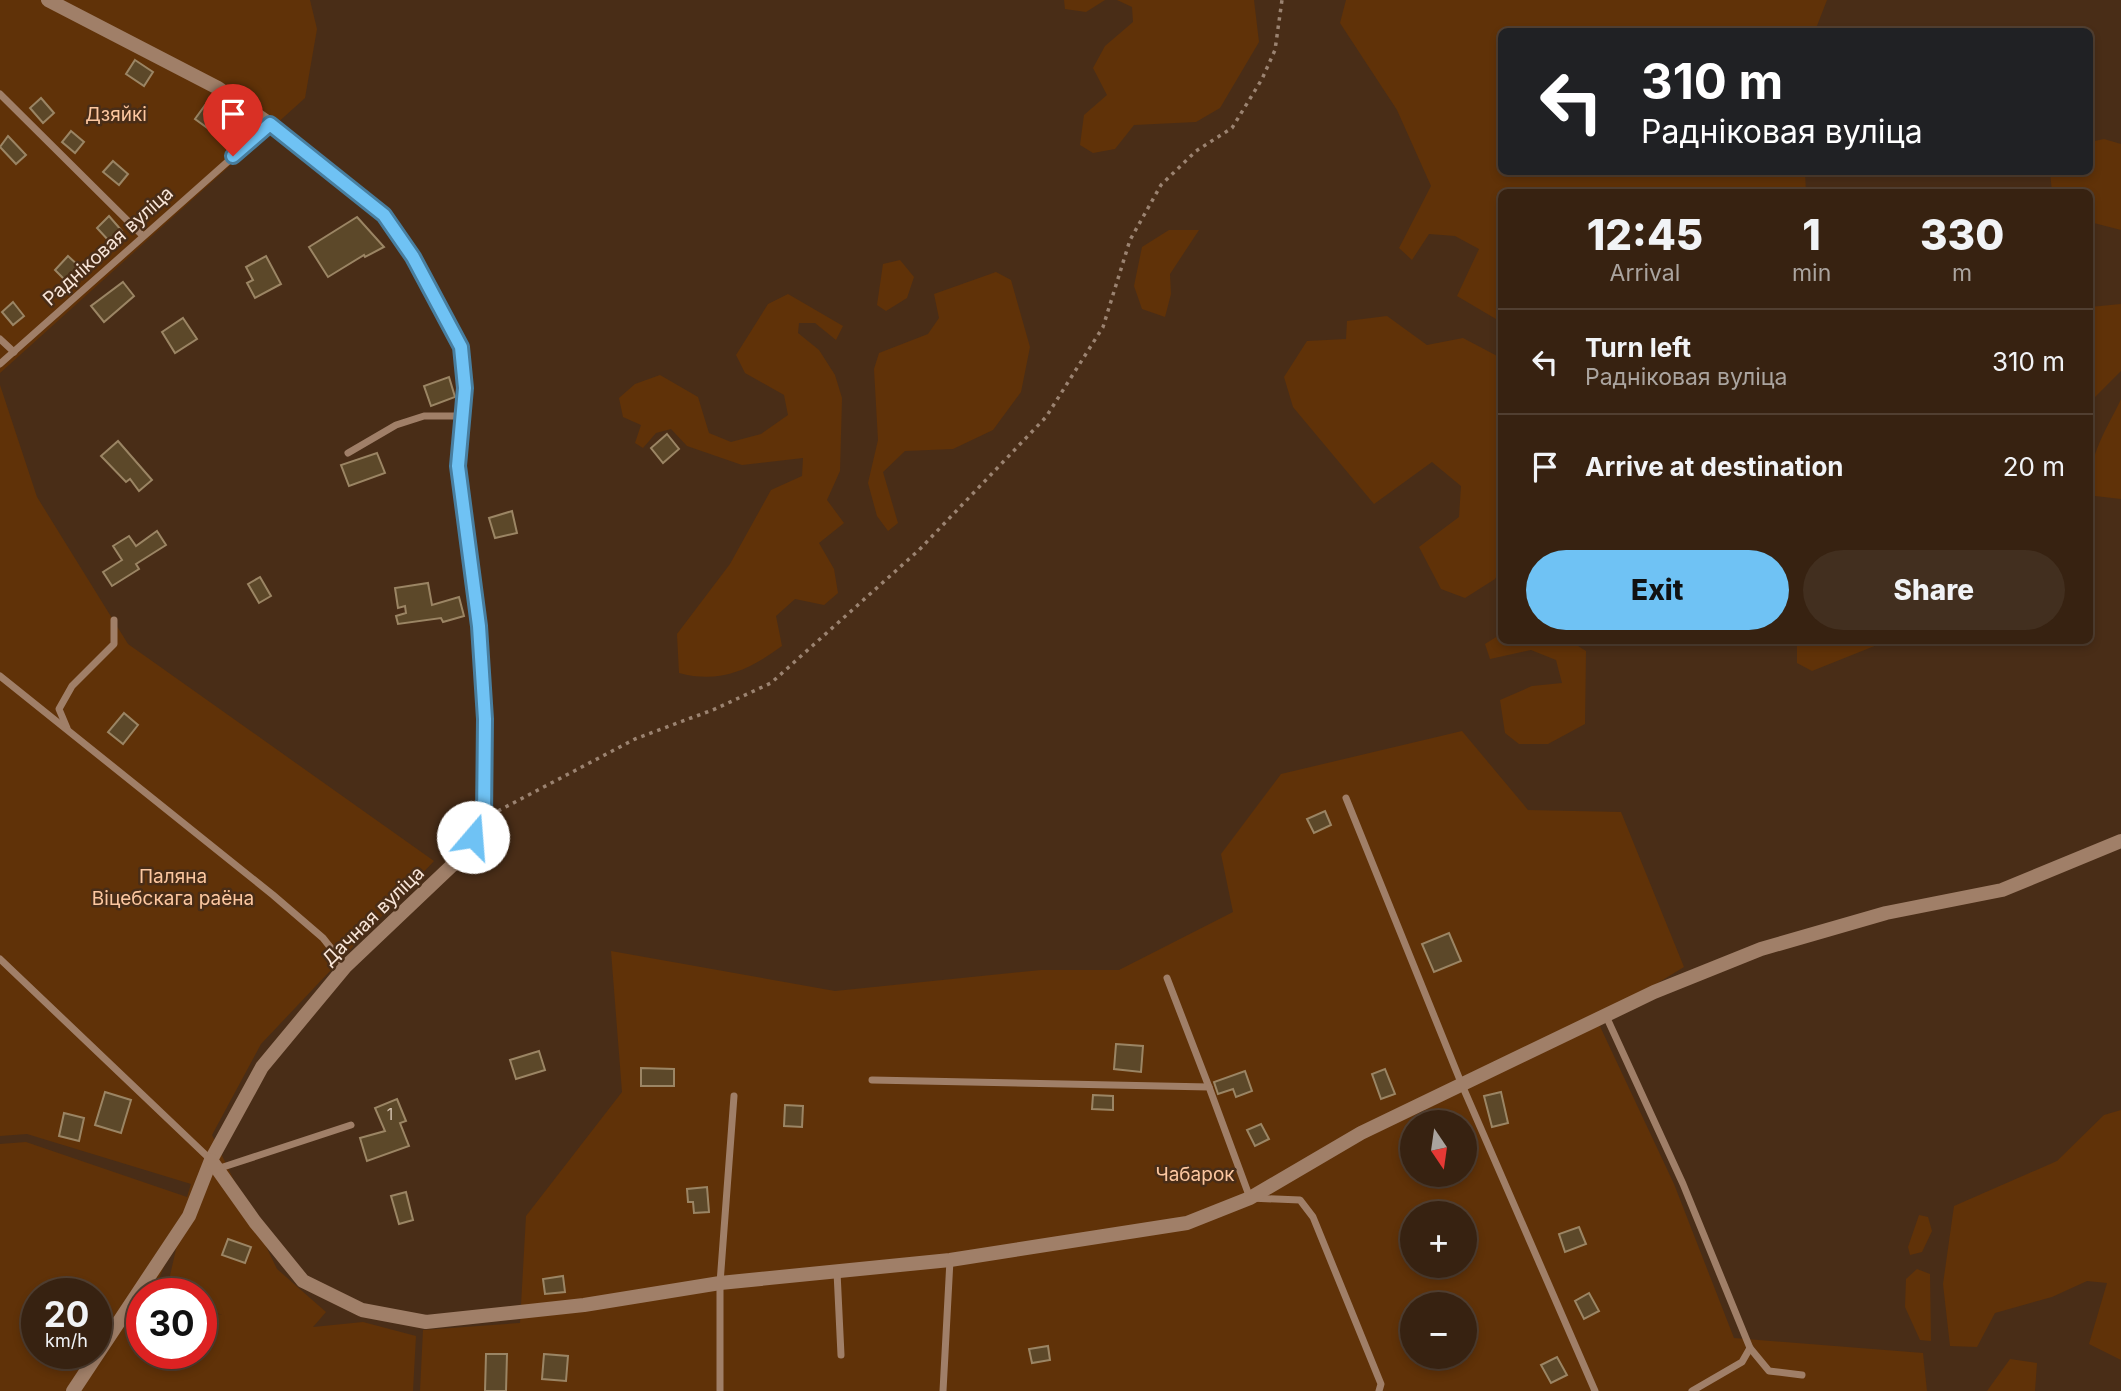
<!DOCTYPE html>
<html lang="en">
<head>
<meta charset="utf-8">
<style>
	:root { --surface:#372211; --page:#422f1f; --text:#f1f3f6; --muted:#aaa49f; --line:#513f31; --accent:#6fc2f4 }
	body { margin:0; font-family:Inter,sans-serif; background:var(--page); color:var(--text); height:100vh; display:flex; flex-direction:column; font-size:26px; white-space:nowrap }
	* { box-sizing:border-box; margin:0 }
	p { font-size:23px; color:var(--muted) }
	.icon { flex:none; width:38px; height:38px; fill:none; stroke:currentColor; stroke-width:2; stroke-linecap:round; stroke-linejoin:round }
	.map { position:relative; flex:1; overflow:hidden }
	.side { position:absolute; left:1498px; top:189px; width:595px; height:455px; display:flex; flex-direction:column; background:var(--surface); border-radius:10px; box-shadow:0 4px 10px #0003,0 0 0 2px var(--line) }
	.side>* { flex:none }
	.top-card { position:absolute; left:1498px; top:28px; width:595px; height:147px; border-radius:10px; box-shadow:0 4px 10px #0003,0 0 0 2px var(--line); background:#202124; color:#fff; overflow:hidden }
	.needle { width:46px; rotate:167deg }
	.buttons { position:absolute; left:1400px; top:1110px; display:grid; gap:14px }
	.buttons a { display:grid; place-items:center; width:77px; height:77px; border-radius:50%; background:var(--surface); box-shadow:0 4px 10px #0003,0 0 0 2px var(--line); font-size:35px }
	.speed { position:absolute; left:21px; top:1278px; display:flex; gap:14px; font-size:35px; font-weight:700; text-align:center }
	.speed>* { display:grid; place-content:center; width:91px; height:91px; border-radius:50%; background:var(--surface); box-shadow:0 4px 10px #0003,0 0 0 2px var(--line); line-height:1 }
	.speed small { font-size:18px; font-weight:400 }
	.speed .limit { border:10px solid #d22; background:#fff; color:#111 }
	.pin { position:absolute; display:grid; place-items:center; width:60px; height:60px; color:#fff; margin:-72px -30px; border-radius:50% 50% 50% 0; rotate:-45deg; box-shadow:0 0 7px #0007 }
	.pin .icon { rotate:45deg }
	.me { position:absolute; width:77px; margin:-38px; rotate:18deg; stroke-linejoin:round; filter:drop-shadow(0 0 5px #0008) }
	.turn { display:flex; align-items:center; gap:24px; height:147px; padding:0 28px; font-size:32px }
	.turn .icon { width:91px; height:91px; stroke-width:2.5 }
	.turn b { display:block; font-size:49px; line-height:60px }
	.eta { display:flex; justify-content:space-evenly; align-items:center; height:119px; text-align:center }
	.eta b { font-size:42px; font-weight:800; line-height:49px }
	.action { display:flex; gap:14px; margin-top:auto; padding:14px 28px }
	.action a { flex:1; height:80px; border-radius:42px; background:var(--accent); color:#111; font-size:28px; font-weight:800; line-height:80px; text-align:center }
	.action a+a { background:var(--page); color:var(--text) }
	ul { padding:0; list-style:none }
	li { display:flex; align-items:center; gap:21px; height:105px; padding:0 28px; border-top:2px solid var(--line) }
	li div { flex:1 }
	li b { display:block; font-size:26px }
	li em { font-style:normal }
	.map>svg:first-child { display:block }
	.green { fill:#603208; fill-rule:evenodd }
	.building { fill:#5c4829; stroke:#9b8564; stroke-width:2 }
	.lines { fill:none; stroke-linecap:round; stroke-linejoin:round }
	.path { stroke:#9b8371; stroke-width:3.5; stroke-dasharray:3.5 5; stroke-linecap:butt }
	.lane { stroke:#a07f68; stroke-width:7 }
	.street { stroke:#a07f68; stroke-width:14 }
	.route-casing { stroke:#487e9f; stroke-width:18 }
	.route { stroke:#6fc2f4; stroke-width:12 }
	.labels { text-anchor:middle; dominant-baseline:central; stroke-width:5; stroke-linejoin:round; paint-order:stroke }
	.number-label { font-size:16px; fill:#d1beac }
	.park-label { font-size:19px; fill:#fcc7a0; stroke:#492d17 }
	.street-label { font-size:19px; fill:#f8e5d8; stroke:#492d17 }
</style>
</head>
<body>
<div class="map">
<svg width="2121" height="1391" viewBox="0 0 2121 1391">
	<rect width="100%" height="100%" fill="#492d17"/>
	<!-- green -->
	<g class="green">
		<polygon points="0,0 310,0 317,29 305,98 0,373"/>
		<polygon points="1064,0 1105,0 1086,12 1065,9"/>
		<polygon points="1117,0 1254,0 1259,42 1220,108 1196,122 1134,125 1115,149 1093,153 1080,145 1084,115 1107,95 1093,68 1105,46 1133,22 1132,7"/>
		<polygon points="1346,0 1827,0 1815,31 1502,32 1502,172 1805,172 1806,192 1502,192 1501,322 1457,296 1479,249 1455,236 1429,234 1412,260 1399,248 1431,186 1397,110 1340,23"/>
		<polygon points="2104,139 2121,144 2121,230 2090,222 2090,192 2052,192 2050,172 2090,172 2090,142"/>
		<polygon points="1169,230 1199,230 1170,274 1171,294 1165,317 1142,309 1134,286 1142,247"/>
		<polygon points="900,260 914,277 907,298 886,311 877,305 883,264"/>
		<polygon points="996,272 1011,280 1030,347 1021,392 993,430 953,449 905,451 883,472 898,523 888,531 877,516 868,483 878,440 874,369 879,353 928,334 939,318 934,294"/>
		<path d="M788 294 843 326 836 340 815 323H799L798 333 819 350 835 375 842 398 840 471 827 500 844 523 819 543 834 569 838 593 824 605 795 599 776 616 782 646C749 670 720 684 679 673L677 634 730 564 771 490 802 476 803 458 742 465 687 446 671 429 656 433 643 448 635 443 641 425 623 417 619 398 635 384 660 375 698 397 709 433 731 442 761 434 788 415 784 395 745 373 736 355 768 304Z"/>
		<polygon points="2121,304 2121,371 2090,402 2090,307"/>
		<polygon points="1387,316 1427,345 1463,338 1501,358 1501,568 1495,579 1465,598 1441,589 1419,547 1459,517 1461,486 1432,462 1374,504 1293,407 1284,377 1307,341 1346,339 1347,321"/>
		<path d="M0 385 37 497 128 644 434 861 261 1044 212 1135 277 1269 326 1312 313 1327 363 1322 416 1336 413 1391H0V1144L26 1142 187 1197 191 1184 27 1134 0 1136ZM182 1223 166 1293H201V1307L222 1315 201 1309V1353H142V1293H153ZM37 1293H96V1353H37Z"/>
		<path d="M2121 399V499L2095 496C2081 465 2108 428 2121 399Z"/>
		<polygon points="1501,634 1502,640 1570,641 1586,651 1585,724 1548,744 1519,744 1505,733 1500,700 1532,686 1562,683 1556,660 1531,650 1490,659 1485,644"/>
		<polygon points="1797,641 1797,640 1887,641 1812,671 1797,663"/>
		<path d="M1462 731 1528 810 1621 812 1684 967 1597 1020 1674 1184 1734 1338 1923 1353 1927 1391H420L423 1330 520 1323 526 1216 622 1092 611 951 835 991 1041 970H1119L1233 912 1221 854 1281 774ZM1412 1122H1465V1174H1412ZM1412 1213H1465V1265H1412ZM1412 1304H1465V1356H1412Z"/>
		<polygon points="2121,1110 2121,1360 2089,1344 2107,1283 2087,1281 2052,1297 1995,1313 1977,1347 1950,1346 1943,1284 1954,1206 2057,1161 2104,1115"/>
		<polygon points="1919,1215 1928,1217 1932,1231 1922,1252 1910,1255 1908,1247"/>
		<polygon points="1917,1269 1930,1274 1931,1341 1920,1340 1905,1307 1906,1279"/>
		<polygon points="2010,1359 2037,1363 2035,1391 1987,1391"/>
	</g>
	<!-- building -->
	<g class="building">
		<polygon points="135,60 153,72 144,86 126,74"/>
		<polygon points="41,98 54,113 43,123 30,108"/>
		<polygon points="206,104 224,117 213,132 195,119"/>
		<polygon points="71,131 84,142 75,153 62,142"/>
		<polygon points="8,136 26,155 16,164 0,147"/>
		<polygon points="113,161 128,174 119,185 103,172"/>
		<polygon points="109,216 122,231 110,242 97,228"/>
		<polygon points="357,217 384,247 365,257 364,255 328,277 309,247"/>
		<polygon points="68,256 80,267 66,281 55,270"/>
		<polygon points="266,256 281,284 255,298 247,283 253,280 246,267"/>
		<polygon points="123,282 134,296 104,322 91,306"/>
		<polygon points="13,302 24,316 13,325 2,312"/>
		<polygon points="183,318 197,339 175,353 162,332"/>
		<polygon points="449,377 455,397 431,406 424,386"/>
		<polygon points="667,434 679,449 663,463 651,448"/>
		<polygon points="118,441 152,480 139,491 130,479 126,482 101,456"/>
		<polygon points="377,453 385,473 349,486 341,465"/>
		<polygon points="512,511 517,533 495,538 489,518"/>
		<polygon points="157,531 166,545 136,564 139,569 112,586 103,572 122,560 113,546 129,536 136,546"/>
		<polygon points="260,577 271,596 259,603 248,584"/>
		<polygon points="428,583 432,605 459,597 464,616 443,622 441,618 398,624 396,616 406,613 405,606 398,608 395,588"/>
		<polygon points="124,713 138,725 123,744 108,732"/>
		<polygon points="1325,811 1331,825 1314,833 1307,819"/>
		<polygon points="1449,933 1461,961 1434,972 1422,944"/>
		<polygon points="1116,1044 1143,1046 1141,1072 1114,1069"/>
		<polygon points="539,1051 545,1070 516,1079 510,1060"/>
		<polygon points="641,1068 674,1069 674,1086 641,1086"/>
		<polygon points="1385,1069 1395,1094 1381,1099 1372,1074"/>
		<polygon points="1245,1071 1252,1091 1236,1097 1233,1089 1218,1094 1214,1082"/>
		<polygon points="105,1092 131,1100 121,1133 95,1125"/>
		<polygon points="1501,1092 1508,1123 1492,1127 1484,1096"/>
		<polygon points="1093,1095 1113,1096 1113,1110 1092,1109"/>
		<polygon points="397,1099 406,1121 400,1123 409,1146 367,1161 360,1138 385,1131 375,1108"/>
		<polygon points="785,1105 803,1106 802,1127 784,1126"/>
		<polygon points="64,1113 84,1118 79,1141 59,1136"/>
		<polygon points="1261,1124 1269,1139 1255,1146 1247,1130"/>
		<polygon points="707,1187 709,1212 694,1213 693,1202 688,1202 687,1189"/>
		<polygon points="406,1192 413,1220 399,1224 391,1196"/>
		<polygon points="1579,1227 1586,1244 1565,1252 1559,1234"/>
		<polygon points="228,1239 251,1247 245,1263 222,1255"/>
		<polygon points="563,1276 565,1292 545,1294 543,1279"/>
		<polygon points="1589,1293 1599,1311 1584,1319 1575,1301"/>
		<polygon points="1048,1346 1050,1360 1032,1363 1029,1349"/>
		<polygon points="486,1354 507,1354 506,1391 485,1391"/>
		<polygon points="544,1354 568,1356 566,1381 542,1379"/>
		<polygon points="1557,1357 1567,1375 1551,1383 1541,1365"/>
	</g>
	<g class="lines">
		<!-- path -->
		<polyline class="path" points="498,811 635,739 715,709 771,683 919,550 1046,417 1103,327 1130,240 1161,185 1196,151 1232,128 1262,79 1275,50 1282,0"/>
		<!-- lane -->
		<g class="lane">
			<polyline points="0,94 142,235"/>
			<polyline points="0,339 14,352"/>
			<polyline points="0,364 270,124"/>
			<polyline points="348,453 396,425 424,416 462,416"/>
			<polyline points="0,676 273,895 323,938 345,966"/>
			<polyline points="67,728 59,709 72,686 114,644 114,620"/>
			<polyline points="1346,798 1462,1085 1595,1391"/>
			<polyline points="0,959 211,1160"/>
			<polyline points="1167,978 1209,1087"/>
			<polyline points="1606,1016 1683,1184 1750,1348 1742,1362 1692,1391"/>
			<polyline points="872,1080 1209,1087 1250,1198 1300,1200 1313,1217 1381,1384 1379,1391"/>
			<polyline points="217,1169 351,1125"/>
			<polyline points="837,1272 841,1355"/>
			<polyline points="1750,1348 1769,1371 1802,1375"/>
			<polyline points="720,1391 720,1283 734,1096"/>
			<polyline points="943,1391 950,1260"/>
		</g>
		<!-- street -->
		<g class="street">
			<polyline points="48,0 218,88 270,124 384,215 413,256 461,347 465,388 458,466 479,626 485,719 484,819 463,855 345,967 262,1067 211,1160 189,1216 73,1391"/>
			<polyline points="211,1160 255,1222 303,1281 362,1310 426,1322 584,1305 720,1283 950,1260 1187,1223 1250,1198 1361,1133 1654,992 1761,949 1886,913 2002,890 2121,841"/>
		</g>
	</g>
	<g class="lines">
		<defs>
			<polyline id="route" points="233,156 270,124 384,215 413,257 461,347 465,388 458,466 479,626 485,719 484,819 473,837"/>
		</defs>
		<!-- route casing -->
		<use href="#route" class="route-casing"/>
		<!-- route -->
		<use href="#route" class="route"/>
	</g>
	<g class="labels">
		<!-- number labels -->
		<g class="number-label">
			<text x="390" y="1114">1</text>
		</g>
		<!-- park labels -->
		<g class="park-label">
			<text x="116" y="114">Дзяйкі</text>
			<text x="173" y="876">Паляна<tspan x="173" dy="22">Віцебскага раёна</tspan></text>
			<text x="1195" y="1174">Чабарок</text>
		</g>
		<!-- street labels -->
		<g class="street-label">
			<text transform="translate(108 246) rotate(-42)">Радніковая вуліца</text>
			<text transform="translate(373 916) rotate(-44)">Дачная вуліца</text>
		</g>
	</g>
</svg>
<div class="buttons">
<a><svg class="needle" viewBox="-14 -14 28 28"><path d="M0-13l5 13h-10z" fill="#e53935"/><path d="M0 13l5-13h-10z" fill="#aaa49f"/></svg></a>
<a>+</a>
<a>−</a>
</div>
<div class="speed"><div>20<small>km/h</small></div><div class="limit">30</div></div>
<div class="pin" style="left:233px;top:156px;background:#d93025"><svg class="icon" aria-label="arrive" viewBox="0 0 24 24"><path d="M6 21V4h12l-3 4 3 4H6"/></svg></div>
<svg class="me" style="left:473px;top:837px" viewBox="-20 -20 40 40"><circle r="19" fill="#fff"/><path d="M0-13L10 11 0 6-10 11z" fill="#6fc2f4"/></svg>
<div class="top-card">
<div class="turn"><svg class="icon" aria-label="left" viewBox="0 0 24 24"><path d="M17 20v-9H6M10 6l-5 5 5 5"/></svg><div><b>310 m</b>Радніковая вуліца</div></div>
</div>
<section class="side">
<div class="eta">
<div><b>12:45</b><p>Arrival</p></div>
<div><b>1</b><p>min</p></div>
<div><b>330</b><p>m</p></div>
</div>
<ul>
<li><svg class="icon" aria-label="left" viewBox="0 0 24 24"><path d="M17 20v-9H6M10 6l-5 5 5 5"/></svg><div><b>Turn left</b><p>Радніковая вуліца</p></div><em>310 m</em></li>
<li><svg class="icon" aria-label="arrive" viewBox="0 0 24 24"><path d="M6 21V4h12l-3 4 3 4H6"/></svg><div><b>Arrive at destination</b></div><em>20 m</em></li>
</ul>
<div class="action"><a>Exit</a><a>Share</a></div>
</section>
</div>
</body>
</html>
